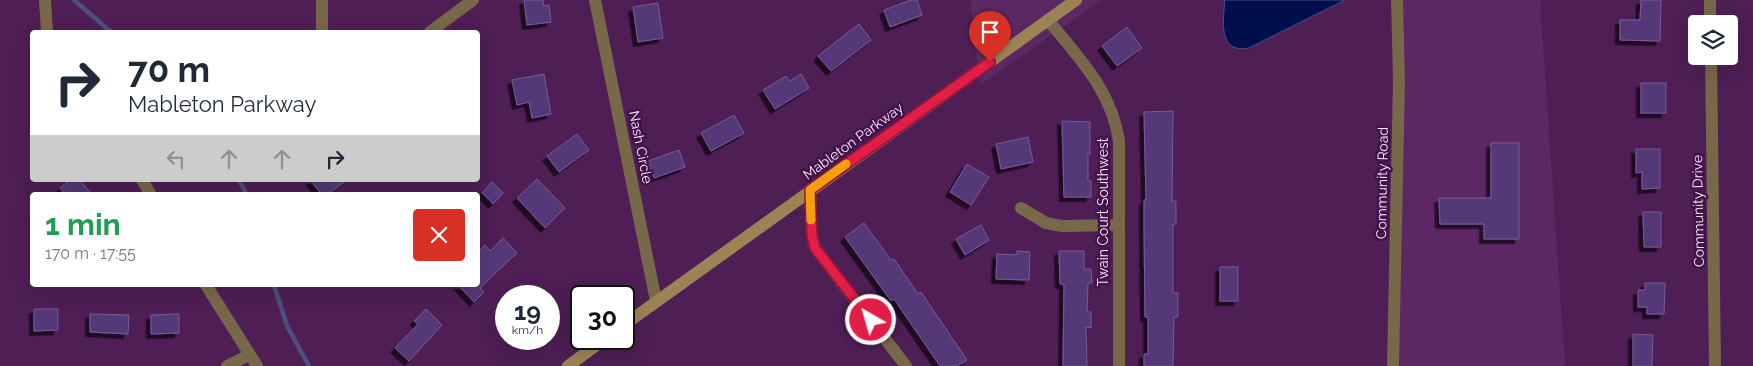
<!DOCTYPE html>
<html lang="en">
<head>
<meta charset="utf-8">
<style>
	:root { --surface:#fff; --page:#f2f2f3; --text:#1f2937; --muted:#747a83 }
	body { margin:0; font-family:Raleway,sans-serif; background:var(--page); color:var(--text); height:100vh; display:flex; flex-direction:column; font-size:19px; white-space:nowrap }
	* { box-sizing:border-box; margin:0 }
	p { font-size:16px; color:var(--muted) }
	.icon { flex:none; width:28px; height:28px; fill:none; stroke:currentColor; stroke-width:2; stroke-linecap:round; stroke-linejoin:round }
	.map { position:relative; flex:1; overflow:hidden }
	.details { position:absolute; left:30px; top:192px; width:450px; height:95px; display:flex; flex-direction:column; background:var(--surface); border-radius:5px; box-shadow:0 5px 20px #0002 }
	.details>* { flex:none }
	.banner { position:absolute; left:30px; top:30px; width:450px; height:152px; border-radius:5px; box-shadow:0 5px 20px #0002; background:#fff; color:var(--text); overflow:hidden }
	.fabs { position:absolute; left:1688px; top:15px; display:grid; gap:10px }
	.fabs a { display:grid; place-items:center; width:50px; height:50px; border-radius:5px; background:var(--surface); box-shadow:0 5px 20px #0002; font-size:25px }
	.speed { position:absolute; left:495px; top:285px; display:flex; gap:10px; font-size:25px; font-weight:700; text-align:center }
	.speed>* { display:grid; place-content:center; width:65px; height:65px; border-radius:50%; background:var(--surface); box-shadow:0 5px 20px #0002; line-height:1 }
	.speed small { font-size:12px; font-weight:400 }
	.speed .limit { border:2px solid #111; border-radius:8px; background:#fff; color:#111 }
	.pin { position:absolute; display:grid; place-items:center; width:42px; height:42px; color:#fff; margin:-51px -21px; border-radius:50% 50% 50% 0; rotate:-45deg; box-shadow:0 0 5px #0007 }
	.pin .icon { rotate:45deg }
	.me { position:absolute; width:55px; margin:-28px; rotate:322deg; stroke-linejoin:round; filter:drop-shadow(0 0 4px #0008) }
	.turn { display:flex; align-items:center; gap:18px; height:105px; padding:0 15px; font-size:22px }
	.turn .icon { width:65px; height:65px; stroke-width:2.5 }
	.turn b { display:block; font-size:35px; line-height:42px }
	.lanes { display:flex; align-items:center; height:48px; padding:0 15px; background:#0003; justify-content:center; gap:25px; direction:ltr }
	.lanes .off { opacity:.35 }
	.round { display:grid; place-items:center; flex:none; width:52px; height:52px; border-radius:5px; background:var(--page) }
	.headline { display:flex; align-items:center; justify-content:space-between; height:85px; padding:0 15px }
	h1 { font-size:30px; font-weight:700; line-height:38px; color:#1e9e55 }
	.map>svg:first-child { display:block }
	.built { fill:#5c2863 }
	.water { fill:#000e4b; stroke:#4c5080 }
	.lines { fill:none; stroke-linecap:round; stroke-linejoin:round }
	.stream { stroke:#4c5080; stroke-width:4.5 }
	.building { fill:#543877; stroke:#775b9d; filter:url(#shadow) }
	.street { stroke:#77684a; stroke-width:12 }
	.secondary { stroke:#9c8354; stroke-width:12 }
	.route-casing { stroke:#92132f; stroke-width:12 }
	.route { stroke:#e11d48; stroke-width:9 }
	.slow { stroke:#f59e0b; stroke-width:9 }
	.labels { text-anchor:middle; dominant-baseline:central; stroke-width:5; stroke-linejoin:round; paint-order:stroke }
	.street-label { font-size:14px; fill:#fceafd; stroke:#421349 }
</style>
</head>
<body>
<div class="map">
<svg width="1753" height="366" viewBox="0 0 1753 366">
	<defs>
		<filter id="shadow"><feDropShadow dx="-4.5" dy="4.5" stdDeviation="0" flood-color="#0009"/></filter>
	</defs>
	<rect width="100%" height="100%" fill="#4e1e54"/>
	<!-- built -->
	<g class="built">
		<polygon points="970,0 1102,0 980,85"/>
		<polygon points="1397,0 1540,0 1565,366 1393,366"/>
	</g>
	<!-- water -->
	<path class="water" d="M1225 0H1345L1249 48C1218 54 1223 22 1225 0Z"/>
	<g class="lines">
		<!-- stream -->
		<g class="stream">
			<polyline points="74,0 111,32"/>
			<polyline points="239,180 247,195"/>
			<polyline points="274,285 287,326 309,366"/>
		</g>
	</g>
	<!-- building -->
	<g class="building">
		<polygon points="524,0 543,0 544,6 549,5 551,22 527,25"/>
		<polygon points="911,0 917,0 922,15 890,27 884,10"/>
		<polygon points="1641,0 1661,0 1660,41 1620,40 1620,20 1640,20"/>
		<polygon points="658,3 663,38 638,42 633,7"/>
		<polygon points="859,24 871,40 831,71 818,56"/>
		<polygon points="1127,27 1142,48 1117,66 1102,46"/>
		<polygon points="544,74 551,114 532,118 529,102 517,105 512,80"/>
		<polygon points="801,74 809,88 775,109 763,90 786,76 790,81"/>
		<rect x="1641" y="83" width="25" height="30"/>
		<polygon points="1173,111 1172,201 1176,201 1176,224 1173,224 1173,293 1178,293 1178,317 1174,317 1173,366 1144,366 1144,354 1148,354 1148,317 1145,317 1144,224 1144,200 1146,200 1144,112"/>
		<polygon points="734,115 744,133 711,151 701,133"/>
		<polygon points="1062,121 1090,122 1090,154 1088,154 1088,181 1091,181 1091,197 1064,197"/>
		<polygon points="577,134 589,150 559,172 547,156"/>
		<polygon points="1028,137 1033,162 1001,169 996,144"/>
		<polygon points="1491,143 1519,143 1519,239 1484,239 1484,224 1440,224 1439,198 1491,198"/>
		<polygon points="1636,149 1660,149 1660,188 1642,189 1642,172 1636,173"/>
		<polygon points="679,150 685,167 654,178 648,161"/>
		<polygon points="967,164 989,177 971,205 950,192"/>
		<polygon points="537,179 565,208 545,228 517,198"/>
		<polygon points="70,180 80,180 92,195 65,195 60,188"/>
		<polygon points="310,180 347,180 327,195 322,195"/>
		<polygon points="492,182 503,193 493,204 482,193"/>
		<polygon points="1643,212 1661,212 1661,247 1644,247"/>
		<polygon points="864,223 891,260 894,259 918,294 921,292 967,360 957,366 940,366 894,299 891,301 845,237"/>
		<polygon points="981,225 989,240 965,255 956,239"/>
		<polygon points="503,238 517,253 480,288 484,292 474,302 458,285 478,285 478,252 485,245 490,251"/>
		<polygon points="1017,251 1030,252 1029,280 996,279 997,254 1017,255"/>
		<polygon points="1059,251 1084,251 1084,269 1091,269 1092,283 1088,283 1087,312 1091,312 1091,328 1086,327 1087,366 1063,366 1064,284 1060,284"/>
		<rect x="1220" y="267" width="18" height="34"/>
		<polygon points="1645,283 1665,283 1664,314 1647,314 1647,307 1638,307 1638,290 1645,290"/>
		<polygon points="34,309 58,309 58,330 34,331"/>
		<polygon points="426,309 442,325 409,361 395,348 418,324 414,321"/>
		<polygon points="90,314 129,315 128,334 90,332"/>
		<polygon points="179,314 179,333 151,334 151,315"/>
		<polygon points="1633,334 1653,335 1652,366 1633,366"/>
	</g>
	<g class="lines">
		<!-- street -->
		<g class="street">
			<polyline points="45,0 47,32"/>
			<polyline points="322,0 322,32"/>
			<polyline points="595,0 656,301"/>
			<polyline points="1710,0 1710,24"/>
			<path d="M1048 20C1079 58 1112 91 1119 141V366"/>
			<polyline points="430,32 473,0"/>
			<polyline points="1711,56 1715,366"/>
			<polyline points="142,180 151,195"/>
			<polyline points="810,190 812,236 815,248 906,366"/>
			<polyline points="1021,208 1046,223 1062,226 1118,225"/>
			<polyline points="206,285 257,366"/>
			<polyline points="227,366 249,355"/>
			<polyline points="1393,366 1399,80 1397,0"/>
		</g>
		<!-- secondary -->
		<g class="secondary">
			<polyline points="624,325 1076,0"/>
			<polyline points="568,366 605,339"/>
		</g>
	</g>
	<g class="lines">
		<defs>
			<polyline id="route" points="871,320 815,248 812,236 810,190 990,62"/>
		</defs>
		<!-- route casing -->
		<use href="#route" class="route-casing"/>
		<!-- route -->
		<use href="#route" class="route"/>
		<!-- slow -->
		<polyline class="slow" points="811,220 810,190 846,164"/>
	</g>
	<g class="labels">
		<!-- street labels -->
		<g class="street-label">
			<text transform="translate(853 141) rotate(-36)">Mableton Parkway</text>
			<text transform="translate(641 147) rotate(79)">Nash Circle</text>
			<text transform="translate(1382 183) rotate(-89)">Community Road</text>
			<text transform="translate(1698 211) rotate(-91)">Community Drive</text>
			<text transform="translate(1103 212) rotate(-90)">Twain Court Southwest</text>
		</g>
	</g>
</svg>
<div class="fabs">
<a><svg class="icon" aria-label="layers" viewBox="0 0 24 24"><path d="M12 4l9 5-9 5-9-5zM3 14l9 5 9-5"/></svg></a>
</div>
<div class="speed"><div>19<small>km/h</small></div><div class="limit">30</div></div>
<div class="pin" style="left:990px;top:62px;background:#d93025"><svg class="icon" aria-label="arrive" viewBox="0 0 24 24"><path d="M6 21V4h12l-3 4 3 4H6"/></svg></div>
<svg class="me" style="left:871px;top:320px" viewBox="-20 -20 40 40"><circle r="17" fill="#e11d48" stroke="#fff" stroke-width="3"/><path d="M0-11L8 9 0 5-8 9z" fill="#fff"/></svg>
<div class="banner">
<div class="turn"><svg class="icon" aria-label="right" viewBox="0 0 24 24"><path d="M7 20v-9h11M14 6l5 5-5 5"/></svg><div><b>70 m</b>Mableton Parkway</div></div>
<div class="lanes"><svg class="icon off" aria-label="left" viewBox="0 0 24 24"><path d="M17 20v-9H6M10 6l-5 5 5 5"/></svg><svg class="icon off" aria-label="ahead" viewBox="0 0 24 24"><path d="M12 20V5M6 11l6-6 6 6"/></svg><svg class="icon off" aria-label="ahead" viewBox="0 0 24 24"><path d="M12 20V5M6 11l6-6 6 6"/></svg><svg class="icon" aria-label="right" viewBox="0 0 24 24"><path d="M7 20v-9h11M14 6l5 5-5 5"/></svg></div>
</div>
<section class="details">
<div class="headline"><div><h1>1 min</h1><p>170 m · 17:55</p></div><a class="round" style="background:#d93025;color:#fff"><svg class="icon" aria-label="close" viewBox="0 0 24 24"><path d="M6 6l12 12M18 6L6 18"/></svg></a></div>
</section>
</div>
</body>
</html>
